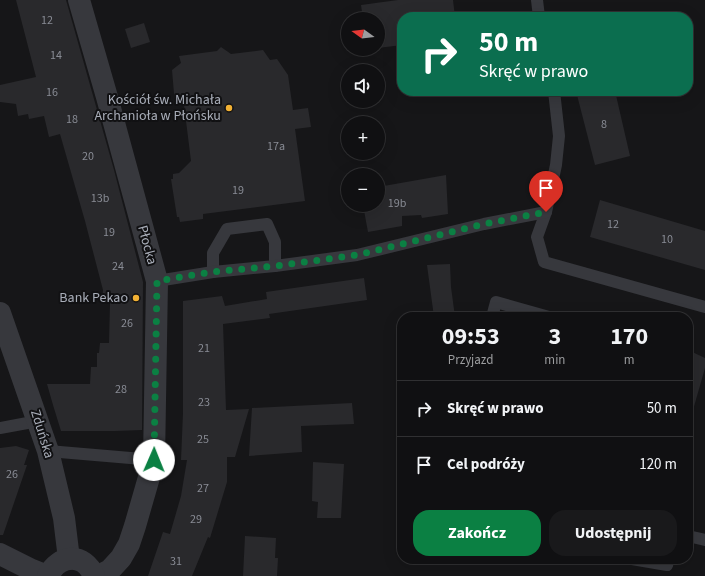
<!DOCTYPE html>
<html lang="pl">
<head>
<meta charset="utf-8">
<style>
	:root { --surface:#101012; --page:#19191b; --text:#f1f3f6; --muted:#9c9d9f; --line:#303032; --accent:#0b8043 }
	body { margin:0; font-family:"Source Sans 3",sans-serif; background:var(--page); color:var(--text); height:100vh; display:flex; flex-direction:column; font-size:15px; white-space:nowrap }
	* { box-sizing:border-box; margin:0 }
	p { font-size:13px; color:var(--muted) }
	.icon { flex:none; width:22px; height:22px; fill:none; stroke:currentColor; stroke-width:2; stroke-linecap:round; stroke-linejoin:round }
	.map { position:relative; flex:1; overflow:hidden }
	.panel { position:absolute; left:397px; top:312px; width:296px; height:252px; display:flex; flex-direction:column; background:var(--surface); border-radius:16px; box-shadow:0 4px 16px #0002,0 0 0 1px var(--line) }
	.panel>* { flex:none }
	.top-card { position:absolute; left:397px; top:12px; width:296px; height:84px; border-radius:16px; box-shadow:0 4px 16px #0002,0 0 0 1px var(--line); background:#0b6e4f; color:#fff; overflow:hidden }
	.needle { width:26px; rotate:285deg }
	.buttons { position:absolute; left:341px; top:12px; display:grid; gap:8px }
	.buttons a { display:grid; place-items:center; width:44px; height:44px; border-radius:50%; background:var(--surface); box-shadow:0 4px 16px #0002,0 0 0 1px var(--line); font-size:20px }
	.pin { position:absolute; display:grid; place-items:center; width:34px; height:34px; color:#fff; margin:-41px -17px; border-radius:50% 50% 50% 0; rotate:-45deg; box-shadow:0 0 4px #0007 }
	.pin .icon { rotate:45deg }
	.me { position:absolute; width:44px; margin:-22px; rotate:1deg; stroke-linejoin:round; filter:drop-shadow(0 0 3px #0008) }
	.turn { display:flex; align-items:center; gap:14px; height:84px; padding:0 16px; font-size:18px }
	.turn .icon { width:52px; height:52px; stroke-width:2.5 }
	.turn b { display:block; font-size:28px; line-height:34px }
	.eta { display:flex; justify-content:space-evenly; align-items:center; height:68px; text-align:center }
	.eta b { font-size:24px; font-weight:700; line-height:28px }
	.primary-button { display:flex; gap:8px; margin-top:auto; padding:8px 16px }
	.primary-button a { flex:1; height:46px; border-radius:16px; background:var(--accent); color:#fff; font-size:16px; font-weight:700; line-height:46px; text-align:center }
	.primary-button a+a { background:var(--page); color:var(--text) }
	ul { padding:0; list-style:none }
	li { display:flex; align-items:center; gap:12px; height:56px; padding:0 16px; border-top:1px solid var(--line) }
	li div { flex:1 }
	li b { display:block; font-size:15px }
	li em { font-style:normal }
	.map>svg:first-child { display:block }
	.building { fill:#29292c }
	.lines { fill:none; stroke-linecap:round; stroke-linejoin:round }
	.service { stroke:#37383d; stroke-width:12 }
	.minor { stroke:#37383d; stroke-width:22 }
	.route { stroke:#0b8043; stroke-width:7; stroke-dasharray:0 12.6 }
	.poi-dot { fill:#f2b134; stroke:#111113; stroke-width:1.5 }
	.labels { text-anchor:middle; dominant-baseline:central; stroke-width:4; stroke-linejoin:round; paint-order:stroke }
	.number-label { font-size:12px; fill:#888b94 }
	.poi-label { font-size:14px; fill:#a8adb8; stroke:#111113; text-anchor:end }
	.street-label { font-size:14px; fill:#a8adb8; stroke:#111113 }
</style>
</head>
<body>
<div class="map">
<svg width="705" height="576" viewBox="0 0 705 576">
	<rect width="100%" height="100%" fill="#161618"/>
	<!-- building -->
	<g class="building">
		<polygon points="16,0 66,0 114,170 143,282 142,430 115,431 61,431 53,405 47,384 90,384 91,367 97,367 97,353 99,353 100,343 109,343 110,303 102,302 103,290 85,221 60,134 49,137 44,116 29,119 28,114 18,116 16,104 0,102 0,85 36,77"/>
		<polygon points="398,0 453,0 455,17 402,17 402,45 378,48 378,19 363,19 361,5"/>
		<polygon points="144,23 150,42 131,48 125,29"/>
		<polygon points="221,47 231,54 263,50 270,60 277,59 288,75 293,110 308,108 311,127 295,129 305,201 203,214 203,219 180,222 179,217 177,217 171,179 173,179 173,174 179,173 191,161 184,105 175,105 172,70 181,63 179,56 217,51"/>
		<polygon points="576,91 615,91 630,156 595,165"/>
		<polygon points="446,175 448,214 422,218 421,215 402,216 402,226 368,232 363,205 378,205 378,187"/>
		<polygon points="600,200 705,231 705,270 590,237"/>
		<polygon points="450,264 451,287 455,317 434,317 427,265"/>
		<polygon points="364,278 367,300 269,314 270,318 223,324 226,410 249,409 235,457 227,457 227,482 210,538 208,537 192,576 148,576 163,532 170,534 181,496 187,460 181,460 183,413 183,301 222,296 225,306 267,299 266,292"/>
		<polygon points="688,350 705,358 705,368 693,410 688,409"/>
		<polygon points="352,403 354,424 301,426 302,452 249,456 252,408"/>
		<polygon points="16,446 29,450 24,465 27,465 3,535 0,535 0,448"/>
		<polygon points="313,462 344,464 341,518 317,518 318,502 312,501"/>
		<polygon points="245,536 276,538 275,558 278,558 277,576 243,576"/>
	</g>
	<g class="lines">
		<!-- service -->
		<g class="service">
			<polyline points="537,0 539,17"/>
			<polyline points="554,91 559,136 556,165 546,212 537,237 544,262 705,307"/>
			<polyline points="213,272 213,253 227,229 267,224 275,242 275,266"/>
			<polyline points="157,281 213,272 275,266 357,255 484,224 546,212"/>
			<polyline points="492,317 496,302 549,317"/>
			<polyline points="0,428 38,421"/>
			<polyline points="48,451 154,460"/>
			<polyline points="688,536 705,540"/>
			<polyline points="632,559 667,565 669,559"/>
		</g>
		<!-- minor -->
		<g class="minor">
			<polyline points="79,0 107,97 157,281 154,460 135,526 129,544 121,558 110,570 98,576"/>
			<polyline points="0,313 48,451 64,518 69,559"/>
			<polyline points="0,554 32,570 47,576"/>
			<path d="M48 576C59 554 84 552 94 576"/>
		</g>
	</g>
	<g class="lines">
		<!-- route -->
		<polyline class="route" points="154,460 157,281 212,272 275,266 357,255 484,224 546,212"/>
	</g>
	<!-- markers -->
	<g class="poi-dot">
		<circle cx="229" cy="108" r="4"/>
		<circle cx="136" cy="298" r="4"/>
	</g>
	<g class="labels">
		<!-- number labels -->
		<g class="number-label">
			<text x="47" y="20">12</text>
			<text x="56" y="55">14</text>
			<text x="52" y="92">16</text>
			<text x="72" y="119">18</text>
			<text x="604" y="124">8</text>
			<text x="276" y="146">17a</text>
			<text x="88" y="156">20</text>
			<text x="238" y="190">19</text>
			<text x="100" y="198">13b</text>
			<text x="397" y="203">19b</text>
			<text x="613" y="224">12</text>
			<text x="109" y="232">19</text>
			<text x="667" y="239">10</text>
			<text x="118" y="266">24</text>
			<text x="127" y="323">26</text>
			<text x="204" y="348">21</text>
			<text x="121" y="389">28</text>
			<text x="204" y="402">23</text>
			<text x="203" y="439">25</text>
			<text x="12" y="474">26</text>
			<text x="203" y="488">27</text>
			<text x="196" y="519">29</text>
			<text x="176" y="561">31</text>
		</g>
		<!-- poi labels -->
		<g class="poi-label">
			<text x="221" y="100">Kościół św. Michała<tspan x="221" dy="16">Archanioła w Płońsku</tspan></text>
			<text x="128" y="298">Bank Pekao</text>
		</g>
		<!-- street labels -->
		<g class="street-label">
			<text transform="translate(147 245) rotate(75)">Płocka</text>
			<text transform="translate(42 434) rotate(73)">Zduńska</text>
		</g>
	</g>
</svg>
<div class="buttons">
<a><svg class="needle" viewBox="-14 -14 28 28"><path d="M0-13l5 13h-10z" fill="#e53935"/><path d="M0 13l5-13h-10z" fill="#9c9d9f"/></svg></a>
<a><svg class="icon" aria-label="sound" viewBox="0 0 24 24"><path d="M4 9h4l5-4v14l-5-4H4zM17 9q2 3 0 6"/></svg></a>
<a>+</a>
<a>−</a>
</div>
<div class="pin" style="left:546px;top:212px;background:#d93025"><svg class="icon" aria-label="arrive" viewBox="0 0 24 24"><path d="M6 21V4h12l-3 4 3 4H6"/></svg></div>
<svg class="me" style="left:154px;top:460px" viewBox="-20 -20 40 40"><circle r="19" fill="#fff"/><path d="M0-13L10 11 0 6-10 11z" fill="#0b8043"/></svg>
<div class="top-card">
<div class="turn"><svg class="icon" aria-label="right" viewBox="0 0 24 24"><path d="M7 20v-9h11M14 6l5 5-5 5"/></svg><div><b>50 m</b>Skręć w prawo</div></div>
</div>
<section class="panel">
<div class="eta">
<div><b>09:53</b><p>Przyjazd</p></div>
<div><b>3</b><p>min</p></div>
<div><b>170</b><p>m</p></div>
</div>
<ul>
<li><svg class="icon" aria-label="right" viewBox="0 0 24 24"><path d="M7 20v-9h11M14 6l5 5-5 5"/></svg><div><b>Skręć w prawo</b></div><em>50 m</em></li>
<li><svg class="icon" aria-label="arrive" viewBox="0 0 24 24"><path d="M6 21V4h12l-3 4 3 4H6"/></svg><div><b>Cel podróży</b></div><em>120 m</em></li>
</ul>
<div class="primary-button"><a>Zakończ</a><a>Udostępnij</a></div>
</section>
</div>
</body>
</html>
